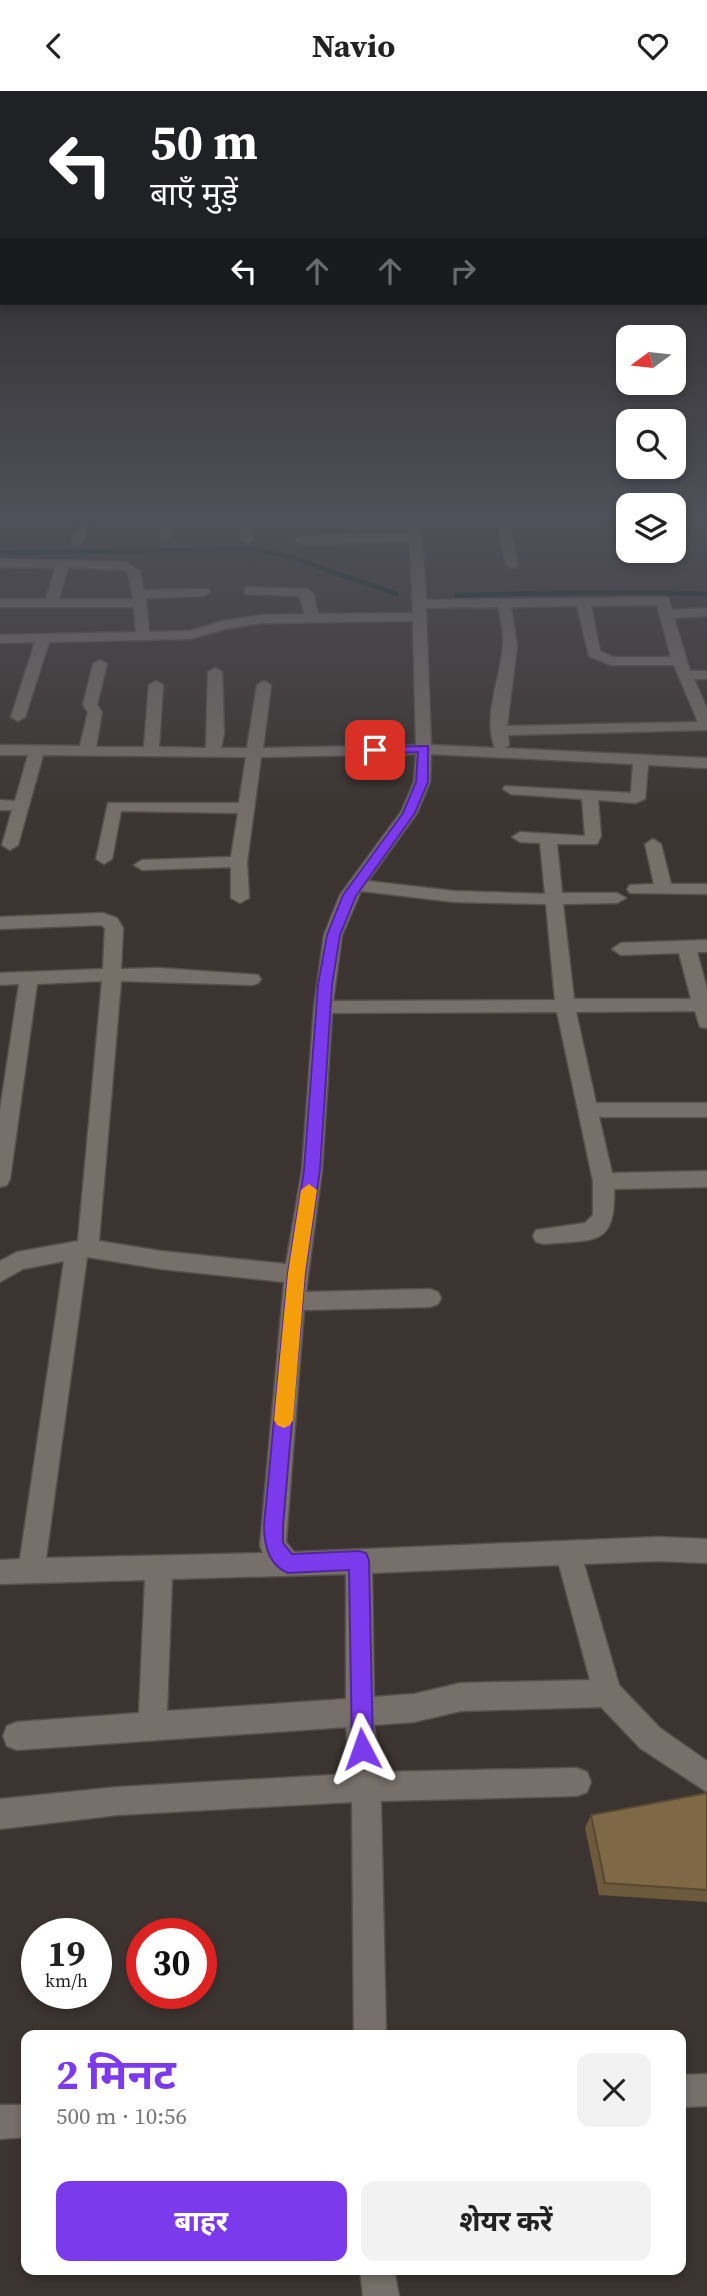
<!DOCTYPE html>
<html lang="hi">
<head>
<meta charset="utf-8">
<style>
	:root { --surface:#fff; --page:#f2f2f2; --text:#222; --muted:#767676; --accent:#7c3aed }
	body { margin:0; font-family:"Source Serif 4","Noto Sans Devanagari",serif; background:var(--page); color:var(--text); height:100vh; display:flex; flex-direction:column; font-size:26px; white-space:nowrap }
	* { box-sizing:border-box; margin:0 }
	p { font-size:23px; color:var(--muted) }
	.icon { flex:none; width:38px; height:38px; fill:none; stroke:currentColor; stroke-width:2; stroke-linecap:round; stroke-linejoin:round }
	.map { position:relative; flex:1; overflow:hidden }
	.panel { position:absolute; left:21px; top:1939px; width:665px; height:245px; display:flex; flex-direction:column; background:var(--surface); border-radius:14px; box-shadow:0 4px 10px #0003 }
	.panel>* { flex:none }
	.top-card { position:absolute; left:0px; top:0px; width:707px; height:214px; box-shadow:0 4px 10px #0003; background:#202124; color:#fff; overflow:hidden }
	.needle { width:46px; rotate:255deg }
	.fabs { position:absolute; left:616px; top:234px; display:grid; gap:14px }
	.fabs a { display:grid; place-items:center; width:70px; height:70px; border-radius:14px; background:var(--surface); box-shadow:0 4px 10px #0003; font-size:35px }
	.speed { position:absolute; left:21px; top:1827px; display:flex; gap:14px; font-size:35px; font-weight:700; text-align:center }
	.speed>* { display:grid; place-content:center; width:91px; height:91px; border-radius:50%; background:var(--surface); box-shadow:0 4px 10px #0003; line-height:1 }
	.speed small { font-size:18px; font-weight:400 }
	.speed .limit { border:10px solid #d22; background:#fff; color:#111 }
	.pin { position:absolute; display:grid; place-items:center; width:60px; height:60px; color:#fff; margin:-30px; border-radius:14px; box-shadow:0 4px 10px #0006 }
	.me { position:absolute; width:77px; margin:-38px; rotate:356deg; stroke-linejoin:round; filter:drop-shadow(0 0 5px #0008) }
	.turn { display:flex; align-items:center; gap:24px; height:147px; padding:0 35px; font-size:32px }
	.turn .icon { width:91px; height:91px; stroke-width:2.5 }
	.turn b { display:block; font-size:49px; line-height:60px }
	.lanes { display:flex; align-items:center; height:66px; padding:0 35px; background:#0003; justify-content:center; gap:35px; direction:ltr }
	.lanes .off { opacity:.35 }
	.round { display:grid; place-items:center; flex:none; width:74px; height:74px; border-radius:14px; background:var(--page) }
	.summary { display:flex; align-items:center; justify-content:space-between; height:119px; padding:0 35px }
	h1 { font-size:42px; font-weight:700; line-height:52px; color:var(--accent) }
	.button { display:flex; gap:14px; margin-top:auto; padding:14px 35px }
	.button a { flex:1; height:80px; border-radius:14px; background:var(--accent); color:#fff; font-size:28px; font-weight:700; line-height:80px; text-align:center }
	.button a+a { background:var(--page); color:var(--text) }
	header { display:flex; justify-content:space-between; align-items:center; height:91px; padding:0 35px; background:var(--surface); font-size:32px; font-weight:700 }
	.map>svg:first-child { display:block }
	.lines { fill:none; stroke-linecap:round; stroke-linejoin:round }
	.stream { stroke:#062323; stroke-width:4.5 }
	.minor-casing { stroke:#56504d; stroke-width:3 }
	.minor { fill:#766f6a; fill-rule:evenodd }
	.wall { fill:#6d593c }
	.building { fill:#7f6846; stroke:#594931; stroke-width:2 }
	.route { fill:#7c3aed; stroke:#51269a; stroke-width:2 }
	.slow { fill:#f59e0b }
</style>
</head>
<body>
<header><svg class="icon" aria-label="back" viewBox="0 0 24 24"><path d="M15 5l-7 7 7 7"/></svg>Navio<svg class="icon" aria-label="heart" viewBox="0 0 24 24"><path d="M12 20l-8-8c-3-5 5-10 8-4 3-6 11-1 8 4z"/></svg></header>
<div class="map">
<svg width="707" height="2205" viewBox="0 0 707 2205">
	<rect width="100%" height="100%" fill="#3b3430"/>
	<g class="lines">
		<!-- stream -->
		<g class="stream">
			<polyline points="0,462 253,458 290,466 397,503"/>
			<polyline points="457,504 620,501 707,503"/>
		</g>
		<defs>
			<g id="minor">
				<polygon points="0,428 7,428 4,434 0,435"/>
				<polygon points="80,428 92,428 83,450 77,454 71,450"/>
				<polygon points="163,428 175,428 170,448 166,449 160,445"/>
				<polygon points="243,428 255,428 252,449 246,453 240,449"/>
				<path d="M409 428H421L426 509 663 506 668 507 672 519 707 517V525L674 527 690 580H707V588H694L707 618V639L508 644 509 654 505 657 707 667V677L648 674 645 708 635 712 598 709 601 745 597 753H557L562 802H617L626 807 617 812 563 813 574 908H691L679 862 621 864 612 858 621 852 707 849V861H697L707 898V937L700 936 695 920 576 921 596 1012H707V1026H599L612 1082 707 1080V1096L614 1098C616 1157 593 1148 544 1153L536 1151 533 1145 536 1139 585 1132 593 1124V1090L557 921 332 922 322 1079 306 1201 430 1198 438 1201 441 1207 438 1213 430 1216 304 1219 286 1451 294 1461 658 1446 707 1448V1472L658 1470 584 1473 619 1594 660 1637 707 1670V1701L640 1657 601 1616 461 1620 414 1631 374 1634 379 1681 577 1677 587 1681 591 1691 587 1701 577 1705 381 1710 386 1944H354L352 1711 118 1724 0 1738V1708L118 1696 350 1683 346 1636 17 1659 7 1655 3 1645 7 1635 17 1631 139 1622 145 1489 0 1493V1469L20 1468 64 1170 23 1178 0 1191V1170L17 1161 78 1150 102 890 37 893 10 1088 7 1094 0 1096V1019L19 893 0 894V882L103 878 105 837 101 834 0 838V826L103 822 117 827 123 837 121 878 159 877 258 884 261 888 258 892 252 894 121 890 99 1150 161 1160 286 1173 302 1079 314 916 324 844 340 804 401 721 414 691 416 663 261 666 247 771 249 807 240 812 231 807V776L142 779 134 774 142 769 231 766 238 722 121 720 112 768 104 773 96 768 108 712H239L246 666 43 664 18 754 10 759 2 754 12 719H0V709L15 710 28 664H0V654L80 655 88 621 83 614 93 573 100 569 107 573 97 614 102 621 96 656H144L149 594 156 590 163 594 159 656 206 657 208 581 215 577 222 581 224 642 221 657H247L257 594 264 590 271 594 263 657 416 654 413 530 261 532 225 538 190 548 49 551 25 626 18 630 11 626 35 551 0 552V544L136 541 134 516H0V508H46L55 477 0 476V468L126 471 140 480 144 499 208 498 210 501 203 505 146 507 149 541 189 540 223 530 261 524 305 523 299 505 245 503V497L250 496 307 498 314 504 318 523 413 522 410 451 301 453 295 449 301 445 410 443ZM68 477 123 479 128 482 133 508H59ZM657 514 671 566H613L600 560 591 515ZM577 515 589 565 611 574H674L698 631 507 635 517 555 511 516ZM498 516C501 528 504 541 503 554 501 586 482 627 495 657L431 654 426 517ZM431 663 633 673 631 702 505 695 503 698 511 703 582 708 585 745 520 741 512 746 520 751 540 752 545 803 454 800 368 790 417 722 430 691ZM361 800 454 811 546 813 555 909 333 910 342 844ZM87 1166 161 1178 284 1191 260 1455 263 1462 46 1467ZM559 1474 590 1589 461 1592 414 1603 374 1606 372 1482ZM346 1483V1608L167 1620 172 1488Z"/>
				<polygon points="496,428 508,428 518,473 517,476 512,477 506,473"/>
				<polygon points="653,748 661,753 671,793 707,793 707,803 630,802 627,798 630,794 654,793 645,753"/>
				<polygon points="707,1983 707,2015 681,2016 681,1984"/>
				<polygon points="0,2014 26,2014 26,2046 0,2048"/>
				<polygon points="360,2179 394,2179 399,2205 363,2205"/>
			</g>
		</defs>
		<!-- minor casing -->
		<use href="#minor" class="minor-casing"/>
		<!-- minor -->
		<use href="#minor" class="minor"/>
	</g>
	<!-- wall -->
	<polygon class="wall" points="707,1702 707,1811 599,1804 585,1737 591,1724"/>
	<!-- building -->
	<polygon class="building" points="707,1702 707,1799 605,1792 591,1724"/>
	<!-- sky -->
	<linearGradient id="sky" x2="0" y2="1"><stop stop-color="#201d1a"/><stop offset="0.58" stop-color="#4f5059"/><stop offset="1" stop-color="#4f5059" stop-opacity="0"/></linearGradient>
	<rect width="707" height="736" fill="url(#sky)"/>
	<!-- route -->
	<path class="route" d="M428 655V691L415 722 356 805 340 844 332 894 320 1079 305 1182 283 1434V1452L292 1463 359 1460 366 1462 369 1469 373 1658 370 1665 362 1668 355 1665 352 1658 349 1479 288 1482C268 1474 264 1453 264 1434L288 1182 304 1079 318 894 327 844 343 804 403 722 416 691 418 661 375 663 369 659 375 656Z"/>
	<!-- slow -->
	<polygon class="slow" points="309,1093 317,1099 305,1182 293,1329 290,1334 284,1337 277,1334 274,1329 288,1182 301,1099"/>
</svg>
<div class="fabs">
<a><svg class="needle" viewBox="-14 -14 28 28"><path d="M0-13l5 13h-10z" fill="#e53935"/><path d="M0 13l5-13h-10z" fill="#767676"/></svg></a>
<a><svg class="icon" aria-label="search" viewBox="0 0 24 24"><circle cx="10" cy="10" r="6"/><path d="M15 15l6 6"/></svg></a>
<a><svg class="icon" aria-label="layers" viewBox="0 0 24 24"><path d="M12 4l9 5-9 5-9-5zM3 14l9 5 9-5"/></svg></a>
</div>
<div class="speed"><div>19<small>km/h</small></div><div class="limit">30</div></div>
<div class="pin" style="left:375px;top:659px;background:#d93025"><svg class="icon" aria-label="arrive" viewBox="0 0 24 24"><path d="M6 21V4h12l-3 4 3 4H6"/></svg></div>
<svg class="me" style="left:362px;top:1658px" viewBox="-20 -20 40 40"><path d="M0-17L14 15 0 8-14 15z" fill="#7c3aed" stroke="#fff" stroke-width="4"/></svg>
<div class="top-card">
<div class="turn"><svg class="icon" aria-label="left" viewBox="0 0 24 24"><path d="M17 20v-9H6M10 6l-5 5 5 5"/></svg><div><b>50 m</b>बाएँ मुड़ें</div></div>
<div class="lanes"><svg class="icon" aria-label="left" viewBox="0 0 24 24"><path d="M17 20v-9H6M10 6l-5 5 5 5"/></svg><svg class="icon off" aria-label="ahead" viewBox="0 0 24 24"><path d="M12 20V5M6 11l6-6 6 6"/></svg><svg class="icon off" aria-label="ahead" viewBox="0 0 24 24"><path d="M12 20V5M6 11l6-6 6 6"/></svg><svg class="icon off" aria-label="right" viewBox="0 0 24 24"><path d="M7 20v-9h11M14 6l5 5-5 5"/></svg></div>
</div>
<section class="panel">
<div class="summary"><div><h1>2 मिनट</h1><p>500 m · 10:56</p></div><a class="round"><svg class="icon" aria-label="close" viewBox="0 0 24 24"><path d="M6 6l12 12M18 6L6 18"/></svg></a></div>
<div class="button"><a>बाहर</a><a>शेयर करें</a></div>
</section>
</div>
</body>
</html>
